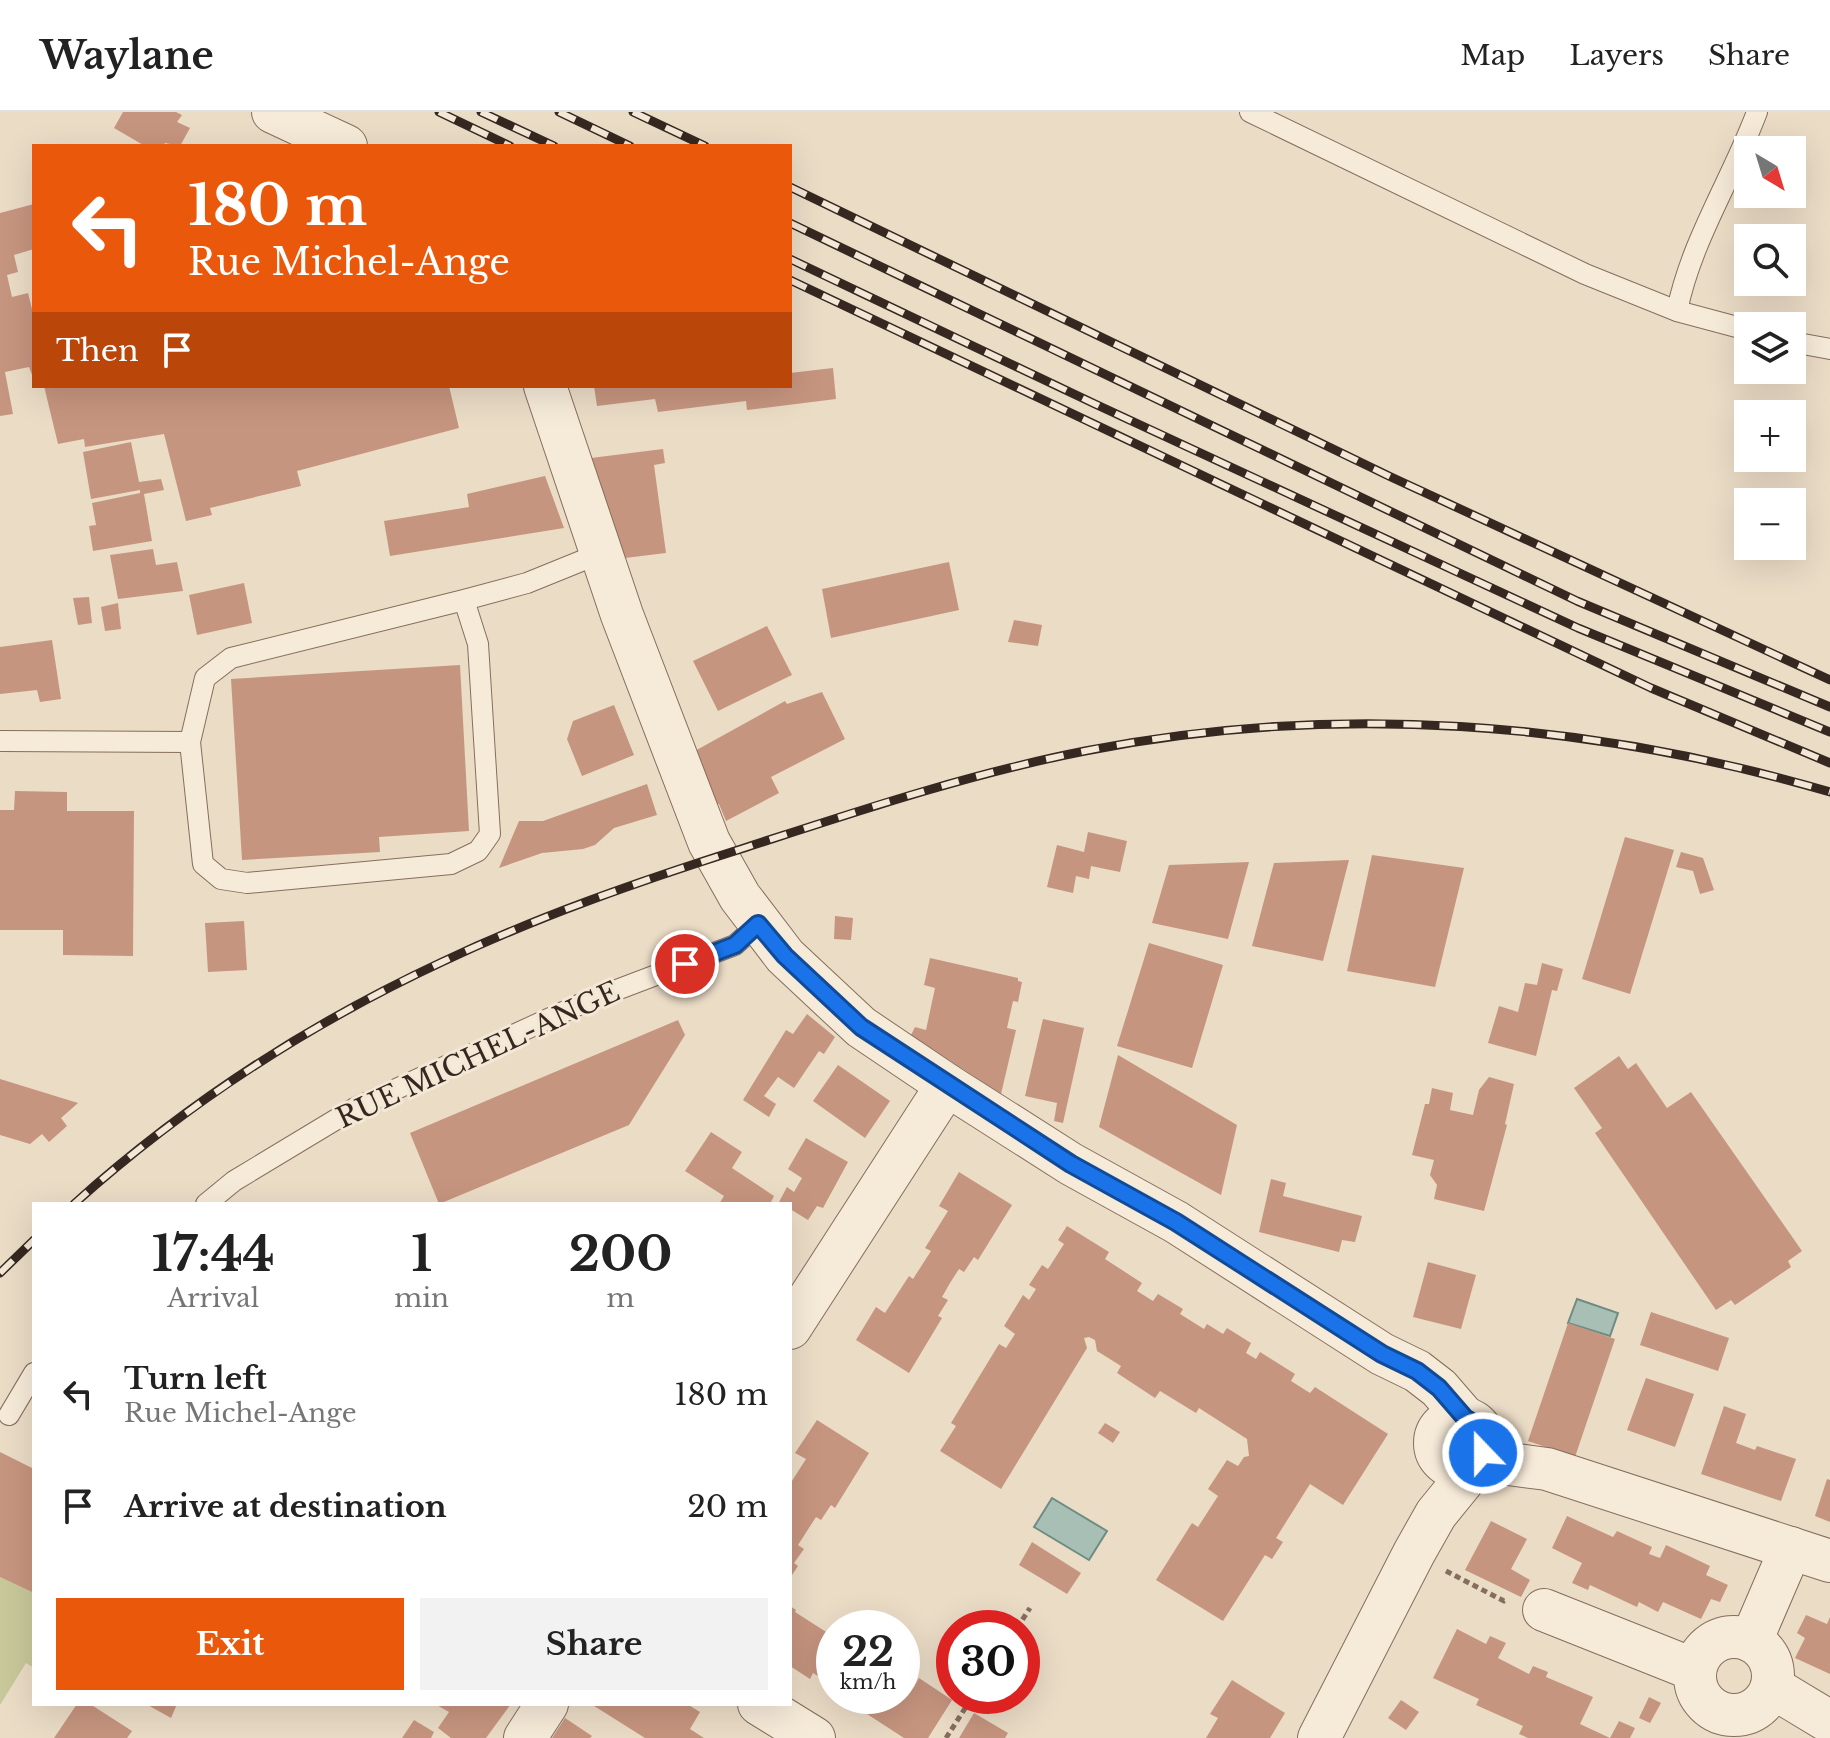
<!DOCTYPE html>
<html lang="en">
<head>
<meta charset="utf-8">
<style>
	:root { --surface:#fff; --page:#f2f2f2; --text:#222; --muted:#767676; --line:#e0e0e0; --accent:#ea580c }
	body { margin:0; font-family:"Libre Baskerville",serif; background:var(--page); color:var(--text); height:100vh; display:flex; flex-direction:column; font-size:30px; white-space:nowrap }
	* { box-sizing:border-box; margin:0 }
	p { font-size:26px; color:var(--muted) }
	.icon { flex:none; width:44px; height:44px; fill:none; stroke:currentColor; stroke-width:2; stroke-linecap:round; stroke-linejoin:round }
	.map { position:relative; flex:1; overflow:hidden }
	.sheet { position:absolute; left:32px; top:1090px; width:760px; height:504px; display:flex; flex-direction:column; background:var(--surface); border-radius:0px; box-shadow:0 8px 32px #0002 }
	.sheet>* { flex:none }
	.guide { position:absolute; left:32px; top:32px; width:760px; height:244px; border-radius:0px; box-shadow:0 8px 32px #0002; background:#ea580c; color:#fff; overflow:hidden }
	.needle { width:52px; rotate:142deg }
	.tools { position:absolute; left:1734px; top:24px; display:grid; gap:16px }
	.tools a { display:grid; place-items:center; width:72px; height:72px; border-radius:0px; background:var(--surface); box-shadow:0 8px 32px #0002; font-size:40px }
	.speed { position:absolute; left:816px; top:1498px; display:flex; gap:16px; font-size:40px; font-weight:700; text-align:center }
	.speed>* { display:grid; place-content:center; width:104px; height:104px; border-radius:50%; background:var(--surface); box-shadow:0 8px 32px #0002; line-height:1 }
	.speed small { font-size:20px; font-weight:400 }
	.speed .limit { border:12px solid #d22; background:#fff; color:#111 }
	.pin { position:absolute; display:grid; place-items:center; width:68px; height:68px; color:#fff; margin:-34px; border:4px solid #fff; border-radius:50%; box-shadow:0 2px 8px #0007 }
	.me { position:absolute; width:88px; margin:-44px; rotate:338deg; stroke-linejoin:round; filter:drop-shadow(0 0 6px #0008) }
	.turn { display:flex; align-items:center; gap:28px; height:168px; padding:0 24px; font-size:36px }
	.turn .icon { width:104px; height:104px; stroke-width:2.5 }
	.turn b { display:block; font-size:56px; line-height:68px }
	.then { display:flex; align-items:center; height:76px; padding:0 24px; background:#0003; gap:16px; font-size:30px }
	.eta { display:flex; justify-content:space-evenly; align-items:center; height:136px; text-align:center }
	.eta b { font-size:48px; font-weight:700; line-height:56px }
	.button { display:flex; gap:16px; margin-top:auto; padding:16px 24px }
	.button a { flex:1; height:92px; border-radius:0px; background:var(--accent); color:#fff; font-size:32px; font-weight:700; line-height:92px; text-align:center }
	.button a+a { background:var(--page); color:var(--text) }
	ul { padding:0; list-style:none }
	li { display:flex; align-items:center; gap:24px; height:112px; padding:0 24px }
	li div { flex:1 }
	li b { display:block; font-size:30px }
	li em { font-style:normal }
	header { display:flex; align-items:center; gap:48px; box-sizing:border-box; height:112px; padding:0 40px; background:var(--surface); border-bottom:2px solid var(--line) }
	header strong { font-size:38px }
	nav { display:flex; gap:44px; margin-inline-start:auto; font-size:28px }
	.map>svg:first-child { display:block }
	.green { fill:#c8c89a }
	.water { fill:#a7bfb5; stroke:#6e8c82; stroke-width:2 }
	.building { fill:#c6957f }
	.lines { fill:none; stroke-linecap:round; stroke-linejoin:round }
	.service-casing { stroke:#856e5d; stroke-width:22 }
	.minor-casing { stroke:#856e5d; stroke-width:44 }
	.path { stroke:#856e5d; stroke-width:5; stroke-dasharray:6 4; stroke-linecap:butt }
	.service { stroke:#f6ead8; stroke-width:20 }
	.minor { stroke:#f6ead8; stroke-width:42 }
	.rail-casing { stroke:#362820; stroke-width:9 }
	.rail { stroke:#f3e7d5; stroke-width:6; stroke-dasharray:18; stroke-linecap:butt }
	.route-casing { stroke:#114b97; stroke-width:20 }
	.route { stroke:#1a73e8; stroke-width:14 }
	.labels { text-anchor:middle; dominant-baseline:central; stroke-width:6; stroke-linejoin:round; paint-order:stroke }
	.street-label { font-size:28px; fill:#362820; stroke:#f3e7d5 }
</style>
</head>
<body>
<header>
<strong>Waylane</strong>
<nav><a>Map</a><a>Layers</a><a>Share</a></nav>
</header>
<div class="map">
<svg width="1830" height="1626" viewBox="0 0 1830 1626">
	<rect width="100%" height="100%" fill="#ebdcc6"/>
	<!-- green -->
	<polygon class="green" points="0,1465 34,1481 34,1556 26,1551 0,1593"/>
	<!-- water -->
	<g class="water">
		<polygon points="1577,1187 1618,1201 1610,1224 1568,1211"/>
		<polygon points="1052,1386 1107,1419 1089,1448 1034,1415"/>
	</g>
	<!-- building -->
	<g class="building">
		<polygon points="123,0 176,0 182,3 177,10 190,16 180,34 165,31 163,34 145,34 114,16"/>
		<polygon points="34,92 34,137 14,143 18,160 7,163 12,185 28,181 34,205 34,268 29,255 5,260 13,302 0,304 0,101"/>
		<polygon points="833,256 836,287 747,298 746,289 658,300 655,287 597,294 594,274 790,274 790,261"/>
		<polygon points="44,274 449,274 459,316 297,359 301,374 210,396 212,403 186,409 164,322 85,335 84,327 58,332"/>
		<polygon points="131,330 139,370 161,367 164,378 144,382 152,429 93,439 89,414 96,413 92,391 140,381 140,378 91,387 83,340"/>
		<polygon points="663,337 665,351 654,353 666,441 625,446 591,346"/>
		<polygon points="545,364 564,416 390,444 384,409 469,395 467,382"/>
		<polygon points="153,437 156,453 177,450 183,479 118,487 110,443"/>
		<polygon points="949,450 959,498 831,526 822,477"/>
		<polygon points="244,471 252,511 197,523 189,483"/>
		<polygon points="89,485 92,511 78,513 73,486"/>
		<polygon points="118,491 121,517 105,519 101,495"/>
		<polygon points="1014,508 1042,513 1038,534 1008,530"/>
		<polygon points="767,514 792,563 718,599 693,549"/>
		<polygon points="52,528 61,587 40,590 37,578 0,582 0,535"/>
		<polygon points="460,553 469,719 379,725 380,740 242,748 231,567"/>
		<polygon points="822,580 845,627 771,665 779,681 726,709 719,692 714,693 693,640 785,589 787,592"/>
		<polygon points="614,593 634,643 582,664 567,627 573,609"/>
		<polygon points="647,672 657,703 614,716 595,733 583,737 542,741 499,756 519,709 543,709"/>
		<polygon points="15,679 67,680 67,699 134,699 133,844 63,843 63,818 0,818 0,698 14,698"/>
		<polygon points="1088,720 1127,729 1120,760 1091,754 1089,767 1076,764 1073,781 1047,775 1057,733 1084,740"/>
		<polygon points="1625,725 1674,738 1630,882 1582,867"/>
		<polygon points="1681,740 1703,746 1714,778 1700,782 1693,759 1676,755"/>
		<polygon points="1372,743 1464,756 1435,875 1347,859"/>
		<polygon points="1349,748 1323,849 1252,834 1274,751"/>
		<polygon points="1249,750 1228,827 1152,811 1169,753"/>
		<polygon points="835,804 853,806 851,828 834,827"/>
		<polygon points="244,809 247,858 208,860 205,811"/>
		<polygon points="1149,831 1223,853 1192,956 1117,934"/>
		<polygon points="930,846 1018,866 1018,869 1022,870 1018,890 1013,889 1007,916 1016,918 1001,982 911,923 915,915 926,918 935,876 924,873"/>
		<polygon points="1542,851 1563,857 1557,879 1552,878 1536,944 1488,931 1499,894 1518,900 1525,871 1537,873"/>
		<polygon points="807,902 835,925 824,942 819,939 794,976 778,965 764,984 776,992 769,1005 743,988 786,918 793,922"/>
		<polygon points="1043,907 1084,916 1063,1011 1054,1009 1057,991 1025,984"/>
		<polygon points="678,908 685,923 629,1013 439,1092 410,1021"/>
		<polygon points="1118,943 1237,1013 1221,1083 1099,1015"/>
		<polygon points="1619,944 1628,957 1636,951 1667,996 1691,980 1802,1139 1788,1149 1791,1155 1735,1193 1731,1188 1716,1198 1595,1021 1602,1016 1574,976"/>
		<polygon points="838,953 890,989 865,1026 813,989"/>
		<polygon points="1489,965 1514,972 1505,1012 1507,1013 1484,1099 1434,1087 1437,1073 1430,1063 1434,1048 1412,1043 1425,992 1429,992 1432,976 1453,981 1450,998 1473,1003 1479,978"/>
		<polygon points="0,967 78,991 61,1006 67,1014 49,1030 42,1022 30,1032 0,1023"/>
		<polygon points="711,1020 742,1040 732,1056 774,1084 770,1092 719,1092 724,1084 685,1059"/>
		<polygon points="806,1026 848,1050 823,1096 817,1094 808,1108 790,1097 790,1092 779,1090 787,1075 794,1080 802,1066 788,1057"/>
		<polygon points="959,1060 1012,1093 978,1148 974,1145 964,1160 959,1157 950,1171 942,1185 948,1188 938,1204 942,1206 909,1261 856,1228 876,1195 885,1201 909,1164 913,1167 931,1139 925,1136 948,1099 939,1094"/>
		<polygon points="1271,1067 1286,1071 1283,1084 1362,1104 1355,1130 1342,1128 1339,1140 1259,1120"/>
		<polygon points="1067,1114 1109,1140 1105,1147 1142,1171 1137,1179 1153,1189 1158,1182 1183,1197 1180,1202 1204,1217 1207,1212 1223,1222 1227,1216 1251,1231 1246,1241 1256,1247 1260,1240 1295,1262 1291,1269 1310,1281 1315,1275 1388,1322 1343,1393 1310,1372 1276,1426 1283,1430 1272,1447 1265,1443 1223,1509 1156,1468 1192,1411 1198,1415 1218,1384 1208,1377 1227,1348 1238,1354 1244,1345 1249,1344 1247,1327 1199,1296 1196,1301 1160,1279 1155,1286 1117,1261 1121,1254 1097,1239 1095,1228 1089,1225 1084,1226 1087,1236 1001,1377 940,1339 956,1314 951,1311 999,1232 1006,1236 1015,1222 1004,1214 1023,1183 1029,1188 1036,1177 1029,1173 1042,1153 1048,1157 1064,1132 1058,1128"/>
		<polygon points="1428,1150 1476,1163 1461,1217 1413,1205"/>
		<polygon points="1651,1200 1729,1226 1718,1259 1640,1233"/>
		<polygon points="1568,1211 1615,1227 1575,1345 1528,1329"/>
		<polygon points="1646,1266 1694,1282 1675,1335 1627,1318"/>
		<polygon points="1724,1294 1746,1302 1736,1331 1755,1338 1757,1334 1796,1347 1781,1389 1701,1362"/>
		<polygon points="817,1308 869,1341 835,1396 831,1393 821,1408 816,1405 798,1433 804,1437 794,1451 798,1454 790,1466 790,1372 806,1347 795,1341"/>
		<polygon points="1105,1311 1120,1320 1113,1331 1098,1321"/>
		<polygon points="0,1340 34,1357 34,1481 0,1465"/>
		<polygon points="1827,1367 1830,1368 1830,1410 1815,1404"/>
		<polygon points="1567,1404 1613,1425 1617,1419 1652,1435 1649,1442 1660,1446 1666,1433 1710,1454 1706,1463 1728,1473 1720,1490 1711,1487 1701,1507 1663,1490 1658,1500 1639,1490 1637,1495 1590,1473 1588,1478 1572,1471 1582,1451 1552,1436"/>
		<polygon points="1491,1409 1527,1427 1511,1457 1530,1468 1521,1485 1465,1458"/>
		<polygon points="1032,1430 1081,1461 1067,1482 1019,1453"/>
		<polygon points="790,1494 796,1498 795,1500 834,1525 834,1565 832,1564 828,1570 813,1561 810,1567 790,1554"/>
		<polygon points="1806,1503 1827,1512 1830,1505 1830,1562 1795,1546 1805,1526 1797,1521"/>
		<polygon points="1457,1517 1486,1532 1490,1524 1506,1531 1498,1546 1529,1562 1533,1554 1548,1560 1546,1565 1593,1585 1580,1612 1610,1626 1619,1609 1635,1616 1630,1626 1528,1626 1519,1622 1523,1614 1476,1593 1479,1587 1433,1566"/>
		<polygon points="919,1566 952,1588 928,1626 904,1626 867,1602 871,1597 855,1587 857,1584 902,1584 902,1567 914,1575"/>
		<polygon points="1232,1568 1285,1601 1270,1626 1206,1626 1218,1606 1210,1602"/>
		<polygon points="1649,1585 1661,1591 1650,1611 1639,1606"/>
		<polygon points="1401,1588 1419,1600 1406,1618 1388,1606"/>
		<polygon points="77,1592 90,1592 132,1619 127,1626 54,1626"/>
		<polygon points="146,1592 177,1592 171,1606"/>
		<polygon points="435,1592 511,1592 486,1626 451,1626 438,1616 449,1600"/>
		<polygon points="591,1592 687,1592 700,1600 690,1617 704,1626 645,1626"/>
		<polygon points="974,1601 1008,1621 1005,1626 959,1626"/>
		<polygon points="565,1606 592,1624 590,1626 552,1626"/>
		<polygon points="414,1608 434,1620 431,1626 402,1626"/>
	</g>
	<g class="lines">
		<defs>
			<g id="service">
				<polyline points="1250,0 1585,162 1677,199 1748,218"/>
				<path d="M1677 199C1691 129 1732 67 1757 0"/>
				<polyline points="1792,230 1830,237"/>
				<polyline points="464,488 478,532 490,722 478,739 451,752 247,771 221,767 203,752 190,630 205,566 231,546 464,488 527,471 601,441"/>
				<polyline points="0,629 190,630"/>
				<polyline points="206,1092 234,1069 355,996 585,890 735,833 758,812"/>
				<polyline points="9,1303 34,1261"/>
			</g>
			<g id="minor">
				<polyline points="273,0 346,34"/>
				<polyline points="545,274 622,503 709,730 740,785 785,844 861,915 947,973 1071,1052 1176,1110 1382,1242 1417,1259 1439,1276 1465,1306"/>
				<polyline points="790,1216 947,973"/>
				<circle cx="1460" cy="1331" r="25"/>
				<polyline points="1478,1348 1547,1357 1830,1449"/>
				<polyline points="1544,1498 1695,1558"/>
				<circle cx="1734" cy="1564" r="39"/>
				<polyline points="1751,1529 1791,1436"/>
				<polyline points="1772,1575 1830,1610"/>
				<polyline points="759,1592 814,1626"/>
				<polyline points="525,1626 547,1592"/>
				<polyline points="1319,1626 1414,1441 1436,1402 1462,1370 1471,1353"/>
			</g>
		</defs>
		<!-- service casing -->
		<use href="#service" class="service-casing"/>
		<!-- minor casing -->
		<use href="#minor" class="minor-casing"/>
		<!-- path -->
		<g class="path">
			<polyline points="1446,1459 1504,1489 1508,1487"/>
			<polyline points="1017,1516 1030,1496"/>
			<polyline points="946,1626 973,1584"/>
		</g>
		<!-- service -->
		<use href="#service" class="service"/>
		<!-- minor -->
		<use href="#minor" class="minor"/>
		<defs>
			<g id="rail">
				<polyline points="439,0 510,34"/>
				<polyline points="481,0 554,34"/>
				<polyline points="559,0 630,34"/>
				<polyline points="633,0 705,34"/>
				<polyline points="790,75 1391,365 1830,568"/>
				<polyline points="790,111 1577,489 1830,595"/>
				<polyline points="790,147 1095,292 1578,516 1830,620"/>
				<polyline points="790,168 1651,576 1830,651"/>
				<path d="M74 1092C183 994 309 912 442 850 539 804 640 769 741 737 855 700 968 662 1085 639 1333 590 1589 609 1830 680"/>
				<polyline points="0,1161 34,1128"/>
			</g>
		</defs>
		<!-- rail casing -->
		<use href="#rail" class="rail-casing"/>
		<!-- rail -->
		<use href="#rail" class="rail"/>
	</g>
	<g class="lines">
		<defs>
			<polyline id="route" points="685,852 735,833 758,812 785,844 861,915 1071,1052 1176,1110 1382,1242 1417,1259 1439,1276 1465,1306 1480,1315 1485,1332 1483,1341"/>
		</defs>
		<!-- route casing -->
		<use href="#route" class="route-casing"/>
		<!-- route -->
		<use href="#route" class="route"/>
	</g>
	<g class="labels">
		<!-- street labels -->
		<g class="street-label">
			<text transform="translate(478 943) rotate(-25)">RUE MICHEL-ANGE</text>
		</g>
	</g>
</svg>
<div class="tools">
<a><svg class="needle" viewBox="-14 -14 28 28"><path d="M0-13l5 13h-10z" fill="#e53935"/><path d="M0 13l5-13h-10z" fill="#767676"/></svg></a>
<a><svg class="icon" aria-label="search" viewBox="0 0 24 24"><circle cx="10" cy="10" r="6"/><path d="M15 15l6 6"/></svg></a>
<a><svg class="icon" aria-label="layers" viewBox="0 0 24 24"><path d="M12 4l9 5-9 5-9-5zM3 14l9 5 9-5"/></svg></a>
<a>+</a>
<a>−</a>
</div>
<div class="speed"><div>22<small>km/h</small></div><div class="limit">30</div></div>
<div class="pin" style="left:685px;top:852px;background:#d93025"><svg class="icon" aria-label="arrive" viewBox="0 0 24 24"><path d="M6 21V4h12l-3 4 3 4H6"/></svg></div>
<svg class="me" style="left:1483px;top:1341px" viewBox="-20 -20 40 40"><circle r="17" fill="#1a73e8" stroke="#fff" stroke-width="3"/><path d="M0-11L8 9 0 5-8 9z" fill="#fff"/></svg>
<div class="guide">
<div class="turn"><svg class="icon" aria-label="left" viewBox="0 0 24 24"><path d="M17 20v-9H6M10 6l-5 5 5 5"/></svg><div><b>180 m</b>Rue Michel-Ange</div></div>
<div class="then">Then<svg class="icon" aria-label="arrive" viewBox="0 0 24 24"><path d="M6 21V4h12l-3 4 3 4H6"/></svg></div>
</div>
<section class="sheet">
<div class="eta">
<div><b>17:44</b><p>Arrival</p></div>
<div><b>1</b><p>min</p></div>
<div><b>200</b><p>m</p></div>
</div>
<ul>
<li><svg class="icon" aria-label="left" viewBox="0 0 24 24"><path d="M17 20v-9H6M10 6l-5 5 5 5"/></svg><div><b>Turn left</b><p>Rue Michel-Ange</p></div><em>180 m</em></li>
<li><svg class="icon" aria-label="arrive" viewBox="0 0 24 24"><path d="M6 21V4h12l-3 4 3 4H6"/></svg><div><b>Arrive at destination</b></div><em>20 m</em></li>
</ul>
<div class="button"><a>Exit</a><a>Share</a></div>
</section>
</div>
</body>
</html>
